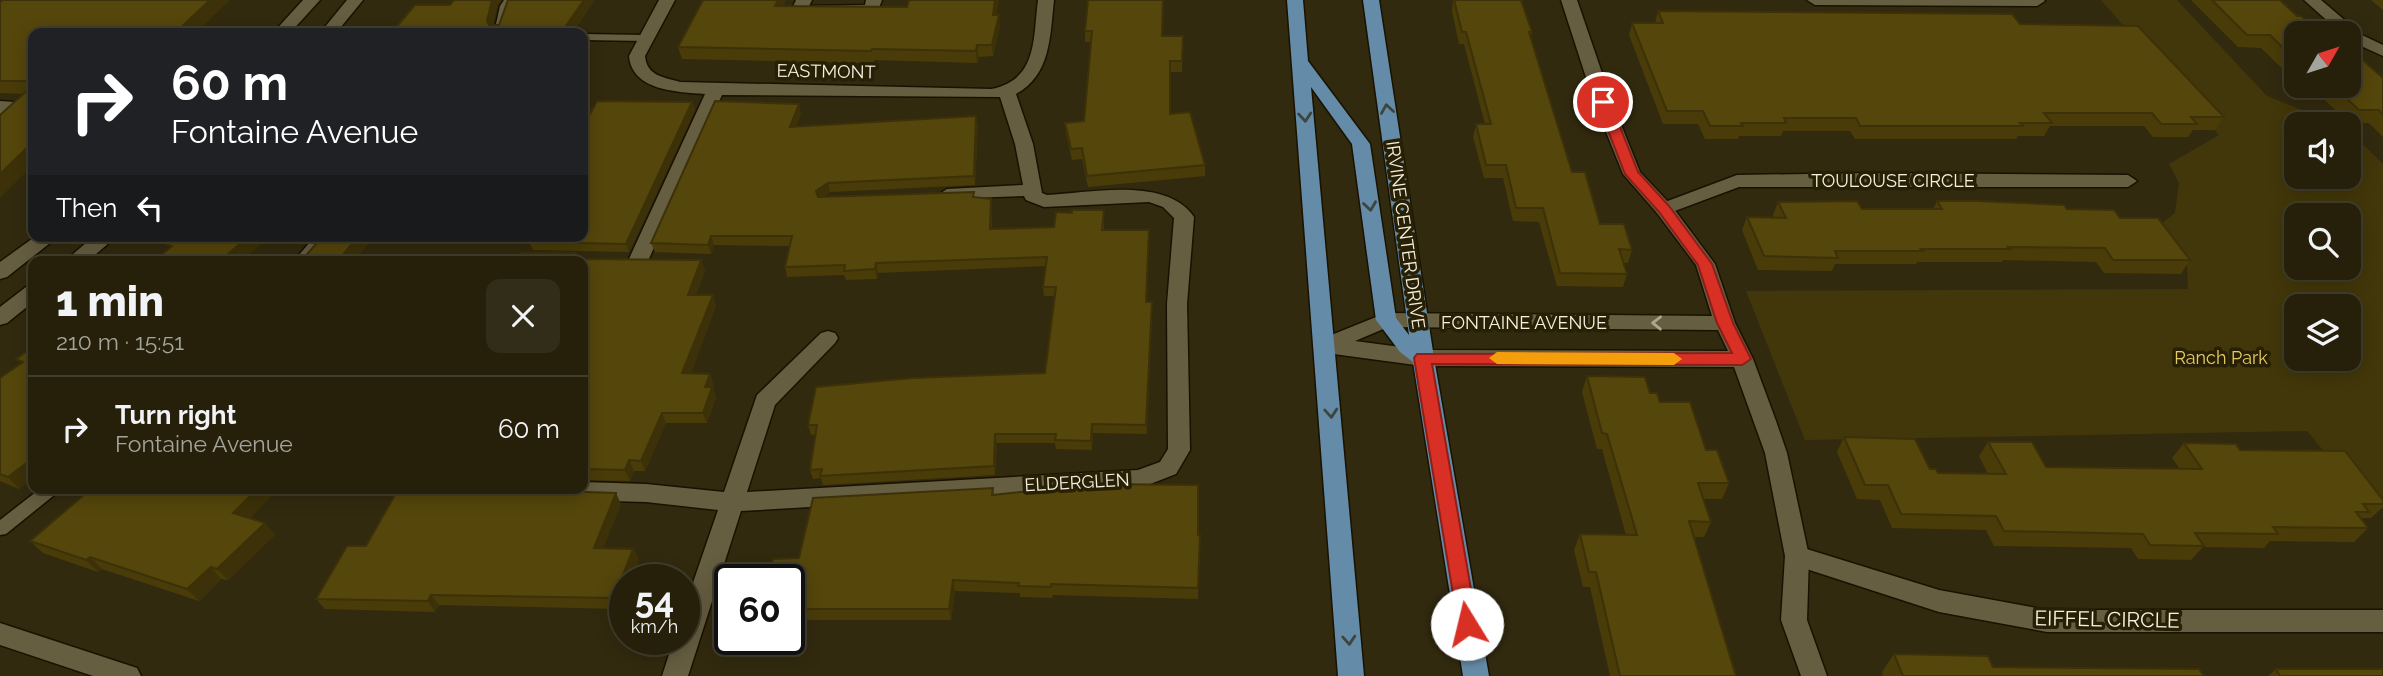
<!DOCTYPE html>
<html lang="en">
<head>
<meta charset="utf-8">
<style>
	:root { --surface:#26200b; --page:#322d19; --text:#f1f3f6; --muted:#a4a39d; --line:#423e2c }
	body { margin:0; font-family:Raleway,sans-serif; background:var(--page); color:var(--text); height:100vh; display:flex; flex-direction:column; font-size:26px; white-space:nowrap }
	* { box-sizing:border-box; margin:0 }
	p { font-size:23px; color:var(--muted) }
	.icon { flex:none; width:38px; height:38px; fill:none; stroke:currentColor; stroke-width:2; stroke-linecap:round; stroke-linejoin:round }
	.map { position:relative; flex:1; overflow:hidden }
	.drawer { position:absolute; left:28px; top:256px; width:560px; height:238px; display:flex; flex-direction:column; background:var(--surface); border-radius:14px; box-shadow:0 4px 18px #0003,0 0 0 2px var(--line) }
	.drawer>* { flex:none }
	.guide { position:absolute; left:28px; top:28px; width:560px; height:214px; border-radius:14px; box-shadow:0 4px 18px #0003,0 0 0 2px var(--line); background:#202124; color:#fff; overflow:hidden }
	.needle { width:46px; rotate:51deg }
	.fabs { position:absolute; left:2284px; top:21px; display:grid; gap:14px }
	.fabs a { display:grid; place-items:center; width:77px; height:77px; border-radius:14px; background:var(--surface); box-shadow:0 4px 18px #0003,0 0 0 2px var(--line); font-size:35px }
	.speed { position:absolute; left:609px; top:564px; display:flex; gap:14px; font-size:35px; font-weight:700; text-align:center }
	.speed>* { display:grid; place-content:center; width:91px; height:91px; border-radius:50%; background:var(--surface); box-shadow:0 4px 18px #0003,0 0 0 2px var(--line); line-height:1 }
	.speed small { font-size:18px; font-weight:400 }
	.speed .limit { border:4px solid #111; border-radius:10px; background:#fff; color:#111 }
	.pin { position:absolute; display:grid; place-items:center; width:60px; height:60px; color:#fff; margin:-30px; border:4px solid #fff; border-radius:50%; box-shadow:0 2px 7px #0007 }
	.me { position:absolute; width:77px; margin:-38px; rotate:351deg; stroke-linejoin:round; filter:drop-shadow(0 0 5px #0008) }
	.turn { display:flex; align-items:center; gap:24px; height:147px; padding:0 28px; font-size:32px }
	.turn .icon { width:91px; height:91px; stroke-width:2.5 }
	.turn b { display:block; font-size:49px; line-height:60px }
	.then { display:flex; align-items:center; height:66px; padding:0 28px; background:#0003; gap:14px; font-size:26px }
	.round { display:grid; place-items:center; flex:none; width:74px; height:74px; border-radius:14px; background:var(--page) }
	.summary { display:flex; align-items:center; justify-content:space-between; height:119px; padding:0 28px }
	h1 { font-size:42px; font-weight:800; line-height:52px }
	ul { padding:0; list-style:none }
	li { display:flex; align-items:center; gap:21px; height:105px; padding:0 28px; border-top:2px solid var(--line) }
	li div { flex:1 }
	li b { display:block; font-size:26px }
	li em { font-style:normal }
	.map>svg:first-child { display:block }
	.green { fill:#42370a; fill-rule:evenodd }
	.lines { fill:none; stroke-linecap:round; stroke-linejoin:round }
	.service-casing { stroke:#191200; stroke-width:3 }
	.minor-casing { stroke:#191200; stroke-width:3 }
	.tertiary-casing { stroke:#191200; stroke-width:3 }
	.secondary-casing { stroke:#191200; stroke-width:3 }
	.primary-casing { stroke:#191200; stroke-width:3 }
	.service { fill:#665e41; fill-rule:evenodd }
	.minor { fill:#665e41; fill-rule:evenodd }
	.tertiary { fill:#665e41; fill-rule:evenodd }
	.secondary { fill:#665e41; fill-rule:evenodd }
	.primary { fill:#648ba7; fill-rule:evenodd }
	.wall { fill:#493c09 }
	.shaded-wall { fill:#3c3108 }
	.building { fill:#55460b; stroke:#3c3108; stroke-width:2 }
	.oneway { stroke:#3d453e }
	.oneway2 { stroke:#aea790 }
	.route { fill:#d93025; stroke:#8d1f18; stroke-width:2 }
	.slow { fill:#f59e0b }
	.labels { text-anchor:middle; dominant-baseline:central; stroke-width:7; stroke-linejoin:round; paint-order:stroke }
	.street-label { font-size:18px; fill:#f5f0e0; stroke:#282005 }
	.park-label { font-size:18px; fill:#e6cb65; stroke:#282005 }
	.near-street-label { font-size:21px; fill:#f5f0e0; stroke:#282005 }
</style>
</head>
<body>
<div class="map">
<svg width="2383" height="676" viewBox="0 0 2383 676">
	<rect width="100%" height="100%" fill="#322a0f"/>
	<!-- green -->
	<path class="green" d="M2101 0H2177L2267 96 2336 124H2296V177H2348L2349 131 2383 164V509L2362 497 2307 431 1805 440 1746 291 2188 289 2187 266 2152 231 2175 213 2179 183 2169 164 2219 135ZM2296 215H2348V268H2296ZM2296 306H2348V359H2296Z"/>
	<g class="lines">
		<defs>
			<g id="service">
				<polygon points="504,0 514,0 510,6 504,33 494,33 500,6"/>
				<polygon points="583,34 645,35 650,38 645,41 583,40"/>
				<polygon points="315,236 328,236 308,261 294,261"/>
				<polygon points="41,488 60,488 58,492 6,534 0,535 0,520"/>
			</g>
			<g id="minor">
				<path d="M659 0H675L645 56C647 76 663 77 680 82L991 89C1038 80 1033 38 1038 0H1054C1050 36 1051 75 1016 94L1033 144 1042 193 1047 195C1090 193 1166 176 1194 217L1187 304 1190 450 1176 474 1140 488 741 511 688 676H662L674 639H684V609L718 510 646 502 475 497 467 495 463 488H583V482L646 484 724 492 757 395 821 333 828 331 835 333 838 338 835 343 775 405 747 492 1138 470 1160 462 1168 449 1167 304 1174 218 1163 207 1149 202 1044 207 1026 200 1024 196 940 199 938 195 947 189 1023 185 1015 144 1000 97 722 95 648 261 645 266H631L628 261 705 94C678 92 632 91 629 56Z"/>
				<polygon points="796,0 812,0 809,6 865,5 866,0 882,0 877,13 871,15 799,16 791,11"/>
				<polygon points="1807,0 2044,0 2045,1 2037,6 1815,5"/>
				<polygon points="2304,0 2321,0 2362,35 2383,45 2383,56 2350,41 2348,33 2341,33"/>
				<polygon points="0,101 15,102 18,106 6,119 0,120"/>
				<polygon points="1873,173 2128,175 2137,181 2128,187 1739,187 1664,215 1657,213 1655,209 1657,205 1737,175"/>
				<polygon points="1797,546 1939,590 2047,610 2383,610 2383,632 2047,632 1939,612 1788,563 1785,556 1788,549"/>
				<polygon points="0,623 137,668 141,676 93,676 0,645"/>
			</g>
			<path id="tertiary" d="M1561 0H1577L1612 102 1640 172 1671 205 1715 264 1735 323 1753 359 1776 421 1787 453 1809 556 1807 620 1827 676H1801L1781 620 1785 556 1765 453 1734 367 1423 366 1326 353 1319 350 1315 345 1319 340 1386 313 1712 316 1696 265 1657 213 1623 174 1594 102ZM1388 327 1718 330 1728 351 1423 350 1355 341Z"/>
			<g id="secondary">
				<polygon points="303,0 320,0 290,33 273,33"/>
				<polygon points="347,0 363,0 336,33 320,33"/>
				<polygon points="36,236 59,236 7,277 0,279 0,262"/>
				<polygon points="94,236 117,236 88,261 65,261"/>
				<polygon points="33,285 33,302 7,323 0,325 0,307 26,287"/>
			</g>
			<polygon id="primary" points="1287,0 1303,0 1308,61 1370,144 1396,318 1409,335 1363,0 1379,0 1434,358 1489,676 1463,676 1413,362 1400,352 1376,320 1352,144 1311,87 1364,676 1338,676"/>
		</defs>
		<!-- service casing -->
		<use href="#service" class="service-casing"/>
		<!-- minor casing -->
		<use href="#minor" class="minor-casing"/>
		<!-- tertiary casing -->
		<use href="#tertiary" class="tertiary-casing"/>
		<!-- secondary casing -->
		<use href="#secondary" class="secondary-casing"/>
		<!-- primary casing -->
		<use href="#primary" class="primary-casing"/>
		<!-- service -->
		<use href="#service" class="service"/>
		<!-- minor -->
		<use href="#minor" class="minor"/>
		<!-- tertiary -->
		<use href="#tertiary" class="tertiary"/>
		<!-- secondary -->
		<use href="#secondary" class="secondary"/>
		<!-- primary -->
		<use href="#primary" class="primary"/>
	</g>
	<!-- wall -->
	<g class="wall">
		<polygon points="703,0 786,0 783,6 907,7 909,0 999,0 996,15 1000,26 993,56 979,57 977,63 874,60 873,63 682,59 678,47"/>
		<polygon points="1088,0 1164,0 1162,36 1183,36 1182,72 1170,72 1170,114 1205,165 1205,176 1088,187 1082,159 1072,160 1066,134 1065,123 1084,121 1091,42 1085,42 1085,31"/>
		<polygon points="1453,0 1521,0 1532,32 1530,38 1572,172 1600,224 1632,250 1628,263 1624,263 1627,274 1623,287 1557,286 1539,222 1513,221 1503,178 1484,178 1473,137 1476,124 1485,124 1464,44 1459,44 1452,11"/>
		<polygon points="2191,0 2280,0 2296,33 2296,82 2261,48 2238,47"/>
		<polygon points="2371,0 2383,0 2383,10"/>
		<polygon points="0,2 33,33 33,165 24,94 0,93"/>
		<polygon points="1658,11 2020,24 2224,117 2215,130 2193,130 2188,137 2153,137 2144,126 2050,126 2044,136 2018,136 2016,139 1855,139 1850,131 1783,131 1781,136 1739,136 1738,139 1705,139 1698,124 1663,124 1629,35 1632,23 1655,23"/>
		<polygon points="2383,78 2383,137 2369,123 2349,123 2310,86 2300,86 2348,86"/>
		<polygon points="692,102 695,110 629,252 533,250 529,242 531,239 523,239 522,236 583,236"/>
		<polygon points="801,113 796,127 978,125 975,185 830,192 823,197 974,197 991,199 992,208 992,229 1054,227 1072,213 1104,210 1104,230 1149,230 1147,302 1152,311 1147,434 1093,433 1092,450 1056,449 1055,443 997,443 995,475 823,485 821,478 813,479 810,470 816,434 811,435 808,425 1045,373 1054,296 1044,296 1043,287 1046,266 878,273 877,279 846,280 844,275 787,277 785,267 790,246 714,245 711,254 655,252 651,243"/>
		<polygon points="1937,201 2067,209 2120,218 2190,260 2181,274 2104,273 2096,262 2003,260 2002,262 1917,262 1916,264 1835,264 1832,271 1758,270 1742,230 1747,217 1774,217 1773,215 1778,202 1862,209 1933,209"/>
		<polygon points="578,259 701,260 705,271 696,295 716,306 691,373 714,384 713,389 716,398 707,423 666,423 645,471 634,471 630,481 583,480 583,261"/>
		<polygon points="33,347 33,478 19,489 0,481 0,378 21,363 16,359"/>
		<polygon points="1587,376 1650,393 1660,402 1706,450 1729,483 1722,499 1703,499 1711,522 1704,537 1693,537 1736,676 1610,676 1590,587 1583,587 1574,550 1580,534 1626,535 1602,449 1597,449 1582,392"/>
		<polygon points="1844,437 1930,469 1938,473 1988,474 1979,456 1988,442 2046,467 2180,469 2172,458 2184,443 2240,450 2383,500 2383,507 2371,518 2363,518 2361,519 2368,528 2354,542 2270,541 2264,548 2203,547 2191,560 2138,559 2131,548 1994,546 1986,530 1892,528 1880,500 1857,499 1837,452"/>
		<polygon points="176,488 279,488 250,518 265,523 275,535 228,580 221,579 199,601 102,569 98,572 43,553 30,541"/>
		<polygon points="993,488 994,495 1200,535 1198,599 1053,595 1052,598 1020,597 1020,593 955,591 951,620 789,620 789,579 799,558"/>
		<polygon points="468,489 621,504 603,548 633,549 639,559 631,579 625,579 620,609 439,605 435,612 325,609 316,599 366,546"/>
		<polygon points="1894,654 1993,667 2204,676 1883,676 1882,672"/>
		<polygon points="2276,669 2383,676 2268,676"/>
	</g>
	<!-- shaded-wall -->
	<g class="shaded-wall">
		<polygon points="210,0 230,0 196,33 175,33"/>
		<polygon points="492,0 502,0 498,5 491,32 487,21"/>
		<polygon points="584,0 595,0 573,33 561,33"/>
		<polygon points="778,0 786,0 778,17 775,6"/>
		<polygon points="995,0 999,0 994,26 993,15"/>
		<polygon points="999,15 1000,26 993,56 992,45"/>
		<polygon points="977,45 979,57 977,63 976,51"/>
		<polygon points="692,102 695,110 629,252 626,244"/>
		<polygon points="799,104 801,113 792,136 790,127"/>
		<polygon points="976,116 978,125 975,185 974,176"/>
		<polygon points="33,142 33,165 0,198 0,174"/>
		<polygon points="828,183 830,192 818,200 816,191"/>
		<polygon points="991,199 992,208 991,239 990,229"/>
		<polygon points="249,236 270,236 242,261 223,261 222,259"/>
		<polygon points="358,236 363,236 368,244 355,261 338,261"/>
		<polygon points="711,236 714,245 711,254 708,245"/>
		<polygon points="701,260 705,271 692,305 688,295"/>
		<polygon points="876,263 878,273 877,279 875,269"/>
		<polygon points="713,295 716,306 687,384 682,373"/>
		<polygon points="1152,302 1152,311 1147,434 1146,425"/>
		<polygon points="710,374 714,384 713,389 716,398 707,423 703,413 705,387"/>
		<polygon points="662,413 666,423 645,471 641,461"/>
		<polygon points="1092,424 1093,433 1092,450 1091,441"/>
		<polygon points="995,434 997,443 995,475 994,466"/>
		<polygon points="33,458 33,478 19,489 8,477"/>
		<polygon points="629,460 634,471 630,481 625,470"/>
		<polygon points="258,488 279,488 243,525 233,513"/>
		<polygon points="616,493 621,504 599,558 594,548"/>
		<polygon points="265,523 275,535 228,580 217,569"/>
		<polygon points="633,549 639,559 631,579 625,579 625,595 620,609 614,598"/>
		<polygon points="90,557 102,569 98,572 86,560"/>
		<polygon points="211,567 221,579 199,601 187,589"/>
		<polygon points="953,580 955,591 951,620 949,609"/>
		<polygon points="431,595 439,605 435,612 428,601"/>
	</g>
	<!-- building -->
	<g class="building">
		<polygon points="3,0 210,0 175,33 33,33 33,81 0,81 0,2"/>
		<polygon points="454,0 492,0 487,21 489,25 499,25 508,0 584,0 561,33 391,33 415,5 450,5"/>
		<polygon points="703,0 778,0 775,6 907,7 909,0 995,0 993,15 999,15 992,45 977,45 976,51 872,49 871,51 678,47"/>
		<polygon points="1088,0 1163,0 1162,36 1183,36 1182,61 1170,61 1170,114 1190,112 1205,165 1087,176 1082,148 1071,149 1065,123 1084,121 1092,31 1085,31"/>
		<polygon points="1454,0 1521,0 1532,32 1529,32 1572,172 1585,172 1600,224 1624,224 1632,250 1619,249 1627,274 1560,273 1543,208 1516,208 1506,165 1486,165 1476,124 1491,124 1466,32 1462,32"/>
		<polygon points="2212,0 2280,0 2297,16 2301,16 2320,33 2296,33 2296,60 2270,35 2247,35"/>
		<polygon points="1658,11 2012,14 2020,24 2138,26 2224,117 2191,117 2197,124 2161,124 2152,113 2044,113 2052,123 2020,123 2023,126 1860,126 1856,118 1784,118 1786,123 1741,123 1743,126 1710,126 1703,111 1667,111 1632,23 1663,23"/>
		<polygon points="2348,47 2383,78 2383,115 2379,110 2359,110 2333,86 2348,86"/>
		<polygon points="33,85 33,142 0,174 0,115"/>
		<polygon points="597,101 692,102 626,244 529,242 533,236 583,236 583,127"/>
		<polygon points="715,101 799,104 790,127 976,116 974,176 828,183 816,191 818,197 974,192 973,197 991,199 990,229 1054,227 1056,212 1072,213 1072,210 1104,210 1102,230 1149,230 1146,302 1152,302 1146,425 1092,424 1091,441 1055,440 1056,434 995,434 994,466 820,476 822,469 810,470 817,425 808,425 816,387 912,378 1045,373 1056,287 1043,287 1047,257 876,263 875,269 844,271 845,265 785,267 792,236 711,236 708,245 651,243"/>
		<polygon points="1857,201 1862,209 1942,209 1937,201 1978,201 2064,205 2067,209 2114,210 2120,218 2158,218 2190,260 2113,260 2105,248 2008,247 2010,249 1921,249 1923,251 1835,251 1838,258 1764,256 1747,217 1786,218 1778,202"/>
		<polygon points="178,236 249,236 222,259 235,261 154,261 172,246 167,245"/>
		<polygon points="323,236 358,236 338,261 301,261"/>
		<polygon points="521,253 576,253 578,259 701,260 688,295 713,295 682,373 710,374 705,387 712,387 703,413 662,413 641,461 629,460 625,470 583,469 583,261 517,261"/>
		<polygon points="33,347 33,458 8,477 0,474 0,378 23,362 16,359"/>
		<polygon points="1587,376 1645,377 1650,393 1657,393 1660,402 1690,402 1706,450 1717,450 1729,483 1698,483 1711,522 1689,521 1736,676 1620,676 1596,572 1589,572 1580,534 1637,535 1607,434 1602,433"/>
		<polygon points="1844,437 1915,439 1930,469 1936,469 1938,473 2006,474 1988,442 2032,442 2046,467 2202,469 2184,443 2236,444 2240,450 2345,451 2383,500 2383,504 2363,504 2369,512 2356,512 2368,528 2273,527 2278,534 2195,533 2204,546 2150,545 2143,534 2004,531 1996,516 1901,514 1888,485 1865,485"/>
		<polygon points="1099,484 1198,485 1198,535 1200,535 1198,588 1051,584 1051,587 1018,586 1019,583 953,580 949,609 789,609 789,579 768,579 773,559 799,558 813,498 993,488 992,495"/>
		<polygon points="92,488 170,488 175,490 176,488 258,488 233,513 265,523 217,569 211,567 187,589 90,557 86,560 30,541"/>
		<polygon points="414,488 466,488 616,493 594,548 633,549 614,598 431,595 428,601 316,599 347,546 366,546 396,493 411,493"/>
		<polygon points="1894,654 1988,656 1993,667 2199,669 2204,676 1903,676"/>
		<polygon points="2276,669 2383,669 2383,676 2280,676"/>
	</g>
	<!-- one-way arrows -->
	<defs><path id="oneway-chevron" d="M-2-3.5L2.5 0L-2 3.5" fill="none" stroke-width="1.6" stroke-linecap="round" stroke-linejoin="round" transform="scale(1.75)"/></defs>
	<g class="oneway">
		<use href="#oneway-chevron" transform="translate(1387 109) rotate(-99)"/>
		<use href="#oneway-chevron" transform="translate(1305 117) rotate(85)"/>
		<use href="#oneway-chevron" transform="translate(1370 206) rotate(82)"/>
		<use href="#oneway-chevron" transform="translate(1331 413) rotate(86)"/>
		<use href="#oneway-chevron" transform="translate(1349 640) rotate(86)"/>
	</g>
	<use class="oneway2" href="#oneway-chevron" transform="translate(1657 323) rotate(-179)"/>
	<!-- route -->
	<polygon class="route" points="1603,98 1610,102 1638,172 1669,206 1712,264 1733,323 1751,359 1742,365 1432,364 1477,624 1474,629 1467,632 1460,629 1458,624 1414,358 1417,354 1732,353 1717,323 1698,265 1659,212 1625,174 1597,102"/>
	<!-- slow -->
	<polygon class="slow" points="1497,352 1674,353 1682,359 1674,365 1497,364 1489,358"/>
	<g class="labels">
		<!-- street labels -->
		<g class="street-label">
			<text transform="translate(826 71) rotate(1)">EASTMONT</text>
			<text x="1893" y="180">TOULOUSE CIRCLE</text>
			<text transform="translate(1406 235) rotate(82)">IRVINE CENTER DRIVE</text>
			<text x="1524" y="322">FONTAINE AVENUE</text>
			<text transform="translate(1077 482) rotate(-3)">ELDERGLEN</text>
		</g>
		<!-- park labels -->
		<g class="park-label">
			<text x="2221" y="357">Ranch Park</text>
		</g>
		<!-- near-street labels -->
		<g class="near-street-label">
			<text transform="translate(2107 619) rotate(1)">EIFFEL CIRCLE</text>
		</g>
	</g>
</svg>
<div class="fabs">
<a><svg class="needle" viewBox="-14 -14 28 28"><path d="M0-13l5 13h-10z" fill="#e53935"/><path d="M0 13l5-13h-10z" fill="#a4a39d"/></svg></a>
<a><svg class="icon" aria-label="sound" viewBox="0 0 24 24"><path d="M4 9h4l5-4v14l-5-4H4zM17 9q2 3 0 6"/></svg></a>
<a><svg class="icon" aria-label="search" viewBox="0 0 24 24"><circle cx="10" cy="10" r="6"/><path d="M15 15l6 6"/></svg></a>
<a><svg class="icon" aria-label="layers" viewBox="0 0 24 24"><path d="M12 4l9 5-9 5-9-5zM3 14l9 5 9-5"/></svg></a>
</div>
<div class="speed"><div>54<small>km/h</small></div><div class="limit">60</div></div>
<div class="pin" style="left:1603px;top:102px;background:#d93025"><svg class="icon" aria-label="arrive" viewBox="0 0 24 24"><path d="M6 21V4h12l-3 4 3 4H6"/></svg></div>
<svg class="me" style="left:1467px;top:624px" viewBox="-20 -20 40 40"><circle r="19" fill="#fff"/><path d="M0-13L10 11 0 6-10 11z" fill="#d93025"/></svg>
<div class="guide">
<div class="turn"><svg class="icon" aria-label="right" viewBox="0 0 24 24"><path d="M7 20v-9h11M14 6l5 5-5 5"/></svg><div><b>60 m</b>Fontaine Avenue</div></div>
<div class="then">Then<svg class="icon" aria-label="left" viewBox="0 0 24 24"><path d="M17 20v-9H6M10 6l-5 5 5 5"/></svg></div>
</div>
<section class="drawer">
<div class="summary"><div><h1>1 min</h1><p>210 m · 15:51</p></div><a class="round"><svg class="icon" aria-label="close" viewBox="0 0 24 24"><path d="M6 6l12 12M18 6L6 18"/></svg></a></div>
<ul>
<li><svg class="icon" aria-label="right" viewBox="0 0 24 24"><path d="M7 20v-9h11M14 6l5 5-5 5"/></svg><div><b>Turn right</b><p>Fontaine Avenue</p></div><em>60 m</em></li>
</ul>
</section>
</div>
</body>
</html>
